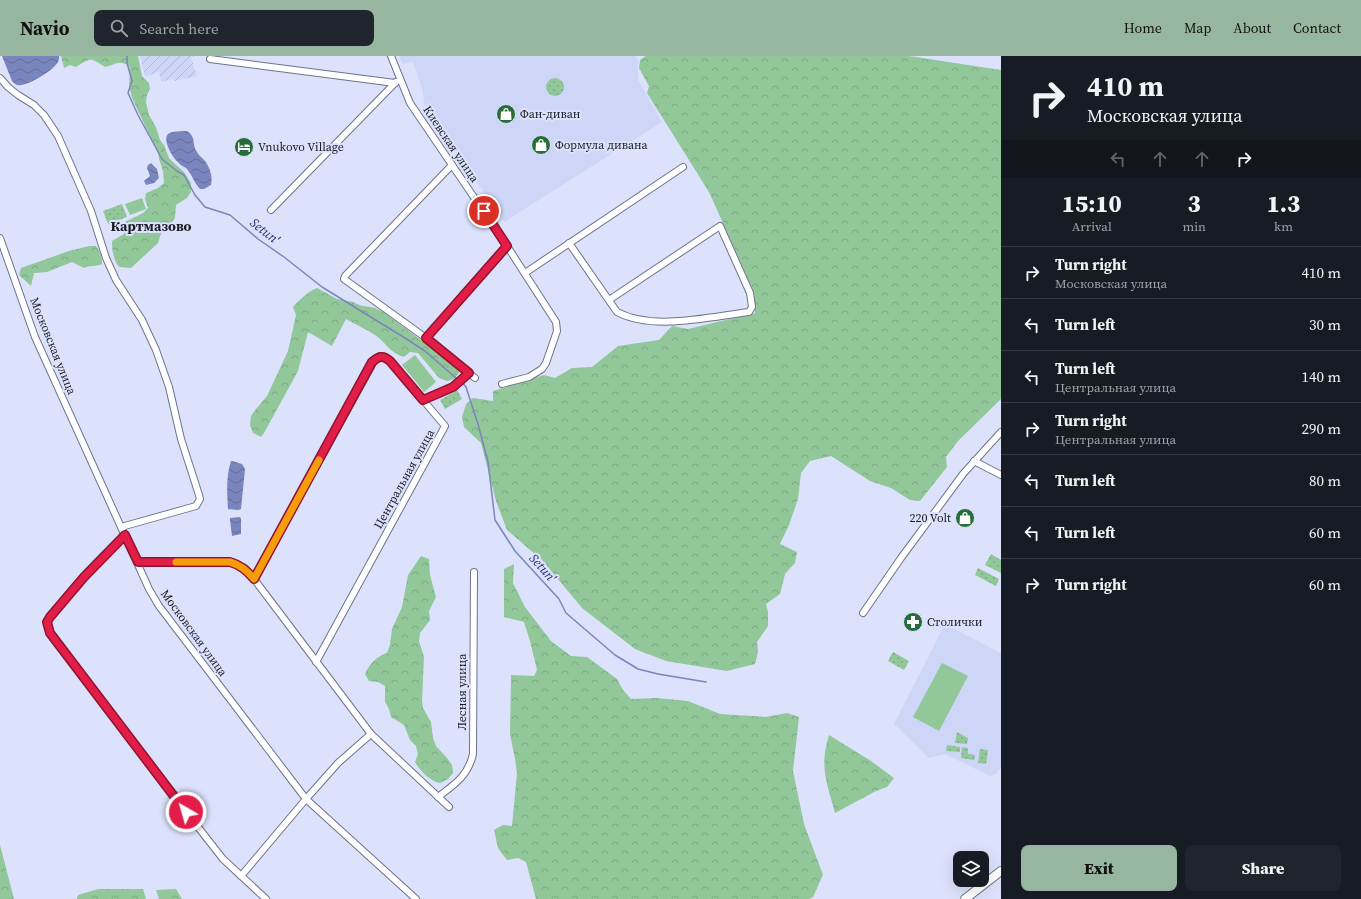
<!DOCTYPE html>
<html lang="en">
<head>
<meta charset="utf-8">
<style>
	:root { --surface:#171b24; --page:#20242c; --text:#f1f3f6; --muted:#9ea1a6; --line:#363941; --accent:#97b6a0 }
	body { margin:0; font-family:"Source Serif 4",serif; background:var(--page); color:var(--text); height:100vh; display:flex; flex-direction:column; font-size:15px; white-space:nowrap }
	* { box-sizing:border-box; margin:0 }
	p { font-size:13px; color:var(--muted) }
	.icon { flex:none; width:22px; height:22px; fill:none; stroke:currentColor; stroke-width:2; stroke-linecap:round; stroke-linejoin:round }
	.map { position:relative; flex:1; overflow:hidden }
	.side { display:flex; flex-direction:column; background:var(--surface); width:360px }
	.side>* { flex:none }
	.hud { background:#171b24; color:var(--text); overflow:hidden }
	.fabs { position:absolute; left:953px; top:795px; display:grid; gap:8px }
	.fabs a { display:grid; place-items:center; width:36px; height:36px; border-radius:8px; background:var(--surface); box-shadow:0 4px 16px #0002; font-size:20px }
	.pin { position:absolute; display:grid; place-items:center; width:34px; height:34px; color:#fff; margin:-17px; border:2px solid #fff; border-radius:50%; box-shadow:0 1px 4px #0007 }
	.me { position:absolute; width:44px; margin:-22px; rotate:322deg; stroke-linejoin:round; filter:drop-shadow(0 0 3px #0008) }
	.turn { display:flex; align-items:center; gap:14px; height:84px; padding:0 20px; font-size:18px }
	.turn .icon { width:52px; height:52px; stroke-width:2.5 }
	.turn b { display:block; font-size:28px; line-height:34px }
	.lanes { display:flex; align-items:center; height:38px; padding:0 20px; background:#0003; justify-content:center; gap:20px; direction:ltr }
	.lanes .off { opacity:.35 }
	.eta { display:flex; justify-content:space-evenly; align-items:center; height:68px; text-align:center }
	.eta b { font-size:24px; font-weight:800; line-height:28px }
	.button { display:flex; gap:8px; margin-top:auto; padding:8px 20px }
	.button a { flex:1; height:46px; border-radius:8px; background:var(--accent); color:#111; font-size:16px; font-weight:800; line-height:46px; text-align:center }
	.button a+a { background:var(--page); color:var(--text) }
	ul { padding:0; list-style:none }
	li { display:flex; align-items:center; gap:12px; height:52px; padding:0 20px; border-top:1px solid var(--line) }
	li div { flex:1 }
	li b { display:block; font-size:15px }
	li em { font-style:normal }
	header { display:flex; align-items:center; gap:24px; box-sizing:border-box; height:56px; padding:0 20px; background:var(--accent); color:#111 }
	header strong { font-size:19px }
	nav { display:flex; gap:22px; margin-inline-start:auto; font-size:14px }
	.search { width:280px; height:36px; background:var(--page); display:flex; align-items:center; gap:10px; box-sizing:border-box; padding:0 14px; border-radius:8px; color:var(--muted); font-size:15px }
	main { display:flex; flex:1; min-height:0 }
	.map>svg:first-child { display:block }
	.built { fill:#ced6f7 }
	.industrial { fill:url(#industrial-furrows) }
	.green { fill:url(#green-dots) }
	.forest { fill:url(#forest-crowns) }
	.pitch { fill:#92c799 }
	.water { fill:url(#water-waves) }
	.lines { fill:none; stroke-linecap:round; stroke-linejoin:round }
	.stream { stroke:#7a85be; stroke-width:1.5 }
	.minor-casing { stroke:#6e738a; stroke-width:8 }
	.tertiary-casing { stroke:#6e738a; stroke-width:10 }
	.minor { stroke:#fff; stroke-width:6 }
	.tertiary { stroke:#fff; stroke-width:8 }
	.route-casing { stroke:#92132f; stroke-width:10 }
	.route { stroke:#e11d48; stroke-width:7 }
	.slow { stroke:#f59e0b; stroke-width:7 }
	.labels { text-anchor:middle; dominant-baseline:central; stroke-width:4; stroke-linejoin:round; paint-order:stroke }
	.poi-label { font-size:12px; fill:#181a24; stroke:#dce2fc; text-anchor:start }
	.street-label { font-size:12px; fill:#181a24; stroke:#dce2fc }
	.water-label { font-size:13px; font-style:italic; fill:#282c71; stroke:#dce2fc }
	.quarter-label { font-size:14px; font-weight:bold; fill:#181a24; stroke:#dce2fc }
</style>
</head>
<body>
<header>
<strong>Navio</strong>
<div class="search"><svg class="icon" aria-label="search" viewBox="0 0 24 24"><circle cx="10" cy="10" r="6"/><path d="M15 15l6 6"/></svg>Search here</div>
<nav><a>Home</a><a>Map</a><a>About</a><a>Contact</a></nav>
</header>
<main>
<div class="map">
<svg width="1001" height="843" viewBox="0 0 1001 843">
	<defs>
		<pattern id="industrial-furrows" width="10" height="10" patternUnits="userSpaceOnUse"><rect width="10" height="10" fill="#ced6f7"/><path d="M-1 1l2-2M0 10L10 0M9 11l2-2" fill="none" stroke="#b0b7d4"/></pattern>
		<pattern id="green-dots" width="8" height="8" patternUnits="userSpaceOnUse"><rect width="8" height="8" fill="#92c799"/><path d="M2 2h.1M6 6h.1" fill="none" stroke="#7daa84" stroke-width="1.8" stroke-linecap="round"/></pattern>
		<pattern id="forest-crowns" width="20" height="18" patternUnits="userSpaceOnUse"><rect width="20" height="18" fill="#92c799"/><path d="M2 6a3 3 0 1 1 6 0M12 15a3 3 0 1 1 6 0" fill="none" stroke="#7daa84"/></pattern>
		<pattern id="water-waves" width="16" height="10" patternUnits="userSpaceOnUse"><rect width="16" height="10" fill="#7a85be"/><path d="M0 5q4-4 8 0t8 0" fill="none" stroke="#636c9a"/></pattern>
	</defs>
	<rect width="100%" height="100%" fill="#dce2fc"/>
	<!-- built -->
	<g class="built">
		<polygon points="399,0 635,0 638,4 638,24 662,66 504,166 424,48 423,35 413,6 402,8"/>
		<polygon points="945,568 1001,597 1001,711 997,717 990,720 945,698 929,702 894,668"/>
	</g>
	<!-- industrial -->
	<polygon class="industrial" points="140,0 197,0 191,1 197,20 175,25 173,23 161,26 159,16 145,21"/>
	<!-- green -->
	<g class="green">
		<circle cx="555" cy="31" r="9"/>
		<polygon points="122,148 127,161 108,168 103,155"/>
		<polygon points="457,334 462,343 445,353 440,344"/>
		<polygon points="991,498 1001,504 1001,517 985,509"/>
		<polygon points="978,512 999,523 996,530 975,519"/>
		<polygon points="893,596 909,605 904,614 888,605"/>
		<polygon points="957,676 968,682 967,688 955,687"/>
		<polygon points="947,689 960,691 960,696 946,695"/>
		<polygon points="962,691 968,692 968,698 975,699 974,704 961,702"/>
		<polygon points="980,693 988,694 986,708 978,707"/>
	</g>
	<!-- forest -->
	<g class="forest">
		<path d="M61 0H138L142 20 149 27 150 33 147 39 146 46 149 59 156 71 160 84 164 89 169 102 174 107 184 116 191 127V136L187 142 176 149 175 162 171 168H164L158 187 131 212 119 211C113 203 112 194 112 185L124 178 123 172 125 166 143 157 148 152 145 143 146 137 158 132 164 127 163 115 159 103 158 97 132 42 129 29 130 17 129 10C119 3 115 9 105 11 90 2 92 1 76 11L70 9 64 12Z"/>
		<polygon points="646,0 909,0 1001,14 1001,343 958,385 946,401 947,411 920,445 910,444 891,432 870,425 831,400 810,405 801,417 798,443 789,469 780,488 797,496 795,507 785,518 780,538 766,548 768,556 768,570 757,586 758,596 755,608 727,615 666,605 635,593 582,552 543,505 507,474 496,445 481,387 464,371 462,361 466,348 473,342 493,345 493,335 544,319 555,322 572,312 592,311 618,290 659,284 672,270 688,273 755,257 754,236 709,136 647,37 649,30 639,12 640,4"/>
		<path d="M89 190H96C100 196 102 200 102 208 95 211 90 209 84 212L72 206 47 216 34 217 31 230 19 219 21 212 69 195Z"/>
		<path d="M317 232 337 243 353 246 359 249 375 252 383 256 461 314 454 323 447 325 439 322 418 297 410 296 404 301C391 297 389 291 379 282 371 275 356 269 346 263L332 290 308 276 298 315 264 377 261 381 253 377 250 369 251 360 256 353 267 340 288 295 296 259 293 251C298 245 310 234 317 232Z"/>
		<path d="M421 500 429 503 430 519 436 541 429 555 430 564 420 577 419 585 424 601 422 644 423 652 431 666 433 682 436 690 447 702 452 709 453 717 448 723 440 727C430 725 420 715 415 706L418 698 416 690 410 684 404 669 391 661 389 653 385 646V630L378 626 369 625 365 618C370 607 376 601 387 597L390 589 392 573 402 551 408 519Z"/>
		<polygon points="514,508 513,527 525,551 551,585 571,600 587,601 617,623 623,634 631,643 657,642 688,645 720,658 766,661 787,657 799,661 793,715 804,768 823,819 813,841 809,843 536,843 526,806 518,802 507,804 498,792 494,774 503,769 512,770 517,717 515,703 510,678 511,619 534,620 537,614 530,585 524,566 504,561 504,513"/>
		<path d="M829 679 871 705 894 722 887 731 876 735 835 757C827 727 819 711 829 679Z"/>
		<polygon points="0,789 14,843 0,843"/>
		<polygon points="98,833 143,833 146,843 77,843 78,839"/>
		<polygon points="176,833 182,843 159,843 156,834"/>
	</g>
	<!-- pitch -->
	<g class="pitch">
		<polygon points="142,142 146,153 130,159 125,148"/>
		<polygon points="415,299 436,326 424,336 402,309"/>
		<polygon points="942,607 968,620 939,675 913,661"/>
	</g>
	<!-- water -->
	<g class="water">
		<path d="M2 0H59C59 2 59 4 58 6 54 14 29 29 21 29 17 30 15 28 12 25Z"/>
		<path d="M187 75C197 82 191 87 197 96 199 100 203 102 205 105 210 112 213 121 211 129L204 133H200C194 127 192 118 186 112 183 110 180 109 178 106 173 102 162 84 168 78 172 75 182 75 187 75Z"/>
		<polygon points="151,107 157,113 159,122 154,127 146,129 144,125 150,120 147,112 148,109"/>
		<path d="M231 405H232L242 408 245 413 241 453 238 454 228 453C227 436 226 421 231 405Z"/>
		<polygon points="239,461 241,462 241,478 232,480 230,464 230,462"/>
	</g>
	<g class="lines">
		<!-- stream -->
		<g class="stream">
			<polyline points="127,0 127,7 132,25 128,37 138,59 162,103 177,115 184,119 195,139 205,151 230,159 258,183 284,201 322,231 405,282 425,295 456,322"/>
			<polyline points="462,326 466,331 478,368 488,406 495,464 515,495 559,543 566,557 615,599 638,613 658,618 706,626"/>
		</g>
		<defs>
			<g id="minor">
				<polyline points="391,0 410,47 507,190 556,266 557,275 546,307 542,313 529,321 502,328"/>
				<polyline points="210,3 395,27"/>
				<polyline points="0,22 8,31 18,39 34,49 44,59 58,80 91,155 106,202 116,224 142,264 156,294 169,331 181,383 199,439 200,443 196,450 121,471"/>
				<polyline points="452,109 345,220 344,223 426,282 475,322"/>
				<polyline points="271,154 396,26"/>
				<polyline points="0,182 35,281 149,533 159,550 306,743 416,843"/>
				<path d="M569 187 617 256C653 275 709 261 749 256L752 251 750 237 720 170 609 244"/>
				<polyline points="525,217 683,111"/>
				<polyline points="426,282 507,190"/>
				<polyline points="423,344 453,331 469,317"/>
				<polyline points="974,405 1001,419"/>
				<polyline points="125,479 84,521 50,561 47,566 50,577 158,720 223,803 266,843"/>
				<polyline points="138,506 230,506 239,509 245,512 254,523 371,678 449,751"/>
				<polyline points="254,523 373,307 380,300 385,301 390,305 445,370 316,606"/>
				<polyline points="863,557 901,502 963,418 1001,376"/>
				<path d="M438 741C455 728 468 720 473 698L474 516"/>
				<polyline points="241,820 306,743 338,707 371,678"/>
			</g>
			<polyline id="tertiary" points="965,843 1001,815"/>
		</defs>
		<!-- minor casing -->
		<use href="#minor" class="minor-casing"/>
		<!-- tertiary casing -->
		<use href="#tertiary" class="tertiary-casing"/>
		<!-- minor -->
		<use href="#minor" class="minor"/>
		<!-- tertiary -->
		<use href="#tertiary" class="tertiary"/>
	</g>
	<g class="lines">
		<defs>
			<path id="route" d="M186 756 50 577 47 566 50 561 84 521 125 479 138 506H230C241 509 247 515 254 523L372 306C379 300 383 299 390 305L423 344 453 331 469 317 426 282 507 190 484 155"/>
		</defs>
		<!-- route casing -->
		<use href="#route" class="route-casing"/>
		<!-- route -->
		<use href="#route" class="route"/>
		<!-- slow -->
		<path class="slow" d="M176 506H230C241 509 247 515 254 523L319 404"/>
	</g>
	<!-- icons -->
	<defs>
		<symbol id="shop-disc" viewBox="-11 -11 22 22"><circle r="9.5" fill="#286c37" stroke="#dce2fc"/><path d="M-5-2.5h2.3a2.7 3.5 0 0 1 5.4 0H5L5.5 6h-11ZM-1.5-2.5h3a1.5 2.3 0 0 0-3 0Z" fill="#fff"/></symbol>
		<symbol id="hotel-disc" viewBox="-11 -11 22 22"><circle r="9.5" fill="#286c37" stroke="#dce2fc"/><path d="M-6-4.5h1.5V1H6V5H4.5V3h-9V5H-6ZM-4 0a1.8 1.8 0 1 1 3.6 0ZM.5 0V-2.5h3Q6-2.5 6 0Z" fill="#fff"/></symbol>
		<symbol id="pharmacy-disc" viewBox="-11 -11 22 22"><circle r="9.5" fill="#286c37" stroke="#dce2fc"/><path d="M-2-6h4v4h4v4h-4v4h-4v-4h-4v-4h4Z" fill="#fff"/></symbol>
	</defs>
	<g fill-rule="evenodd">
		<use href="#shop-disc" x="495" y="47" width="22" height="22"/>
		<use href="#shop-disc" x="530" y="78" width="22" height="22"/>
		<use href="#hotel-disc" x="233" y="80" width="22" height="22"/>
		<use href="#shop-disc" x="954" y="451" width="22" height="22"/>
		<use href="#pharmacy-disc" x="902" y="555" width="22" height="22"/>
	</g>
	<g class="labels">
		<!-- poi labels -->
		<g class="poi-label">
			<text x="520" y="58">Фан-диван</text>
			<text x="555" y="89">Формула дивана</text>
			<text x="258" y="91">Vnukovo Village</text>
			<text x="951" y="462" text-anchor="end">220 Volt</text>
			<text x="927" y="566">Столички</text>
		</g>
		<!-- street labels -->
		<g class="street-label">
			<text transform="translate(451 88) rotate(56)">Киевская улица</text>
			<text transform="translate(53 290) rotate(68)">Московская улица</text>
			<text transform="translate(404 423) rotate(-61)">Центральная улица</text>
			<text transform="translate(194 577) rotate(54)">Московская улица</text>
			<text transform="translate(462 636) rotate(-90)">Лесная улица</text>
		</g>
		<!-- water labels -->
		<g class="water-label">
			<text transform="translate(265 175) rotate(38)">Setun'</text>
			<text transform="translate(543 512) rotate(48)">Setun'</text>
		</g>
		<!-- quarter labels -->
		<g class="quarter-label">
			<text x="151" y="170">Картмазово</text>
		</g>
	</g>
</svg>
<div class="fabs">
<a><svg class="icon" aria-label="layers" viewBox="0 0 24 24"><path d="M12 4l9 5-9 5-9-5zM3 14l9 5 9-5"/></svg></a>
</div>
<div class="pin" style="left:484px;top:155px;background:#d93025"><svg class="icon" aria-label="arrive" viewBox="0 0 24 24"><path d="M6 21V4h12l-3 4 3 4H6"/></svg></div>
<svg class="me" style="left:186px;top:756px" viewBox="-20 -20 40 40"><circle r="17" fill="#e11d48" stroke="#fff" stroke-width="3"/><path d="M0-11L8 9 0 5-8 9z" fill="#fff"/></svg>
</div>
<section class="side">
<div class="hud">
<div class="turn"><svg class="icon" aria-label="right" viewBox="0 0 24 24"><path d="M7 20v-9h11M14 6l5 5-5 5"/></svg><div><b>410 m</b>Московская улица</div></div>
<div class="lanes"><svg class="icon off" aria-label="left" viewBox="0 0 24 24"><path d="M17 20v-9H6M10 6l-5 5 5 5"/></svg><svg class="icon off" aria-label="ahead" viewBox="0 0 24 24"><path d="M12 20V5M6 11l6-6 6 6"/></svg><svg class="icon off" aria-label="ahead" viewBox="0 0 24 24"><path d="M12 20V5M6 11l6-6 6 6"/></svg><svg class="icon" aria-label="right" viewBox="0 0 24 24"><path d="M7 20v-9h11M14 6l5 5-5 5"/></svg></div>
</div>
<div class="eta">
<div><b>15:10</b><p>Arrival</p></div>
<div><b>3</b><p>min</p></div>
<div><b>1.3</b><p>km</p></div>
</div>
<ul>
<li><svg class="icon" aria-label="right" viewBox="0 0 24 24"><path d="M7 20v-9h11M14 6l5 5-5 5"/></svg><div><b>Turn right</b><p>Московская улица</p></div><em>410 m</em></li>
<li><svg class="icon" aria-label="left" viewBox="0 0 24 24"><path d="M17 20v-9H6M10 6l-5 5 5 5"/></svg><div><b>Turn left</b></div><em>30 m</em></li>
<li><svg class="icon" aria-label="left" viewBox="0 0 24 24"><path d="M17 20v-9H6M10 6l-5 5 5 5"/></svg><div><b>Turn left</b><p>Центральная улица</p></div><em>140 m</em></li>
<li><svg class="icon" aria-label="right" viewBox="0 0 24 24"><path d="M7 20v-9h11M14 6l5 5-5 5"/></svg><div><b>Turn right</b><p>Центральная улица</p></div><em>290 m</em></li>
<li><svg class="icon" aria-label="left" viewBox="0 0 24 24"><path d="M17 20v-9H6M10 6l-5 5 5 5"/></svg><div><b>Turn left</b></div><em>80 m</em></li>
<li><svg class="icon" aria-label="left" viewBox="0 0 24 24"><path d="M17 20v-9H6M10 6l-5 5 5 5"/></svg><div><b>Turn left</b></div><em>60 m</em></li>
<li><svg class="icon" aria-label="right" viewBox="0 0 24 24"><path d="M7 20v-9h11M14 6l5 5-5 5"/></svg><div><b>Turn right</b></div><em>60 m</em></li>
</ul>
<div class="button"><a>Exit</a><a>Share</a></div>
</section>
</main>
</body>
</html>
